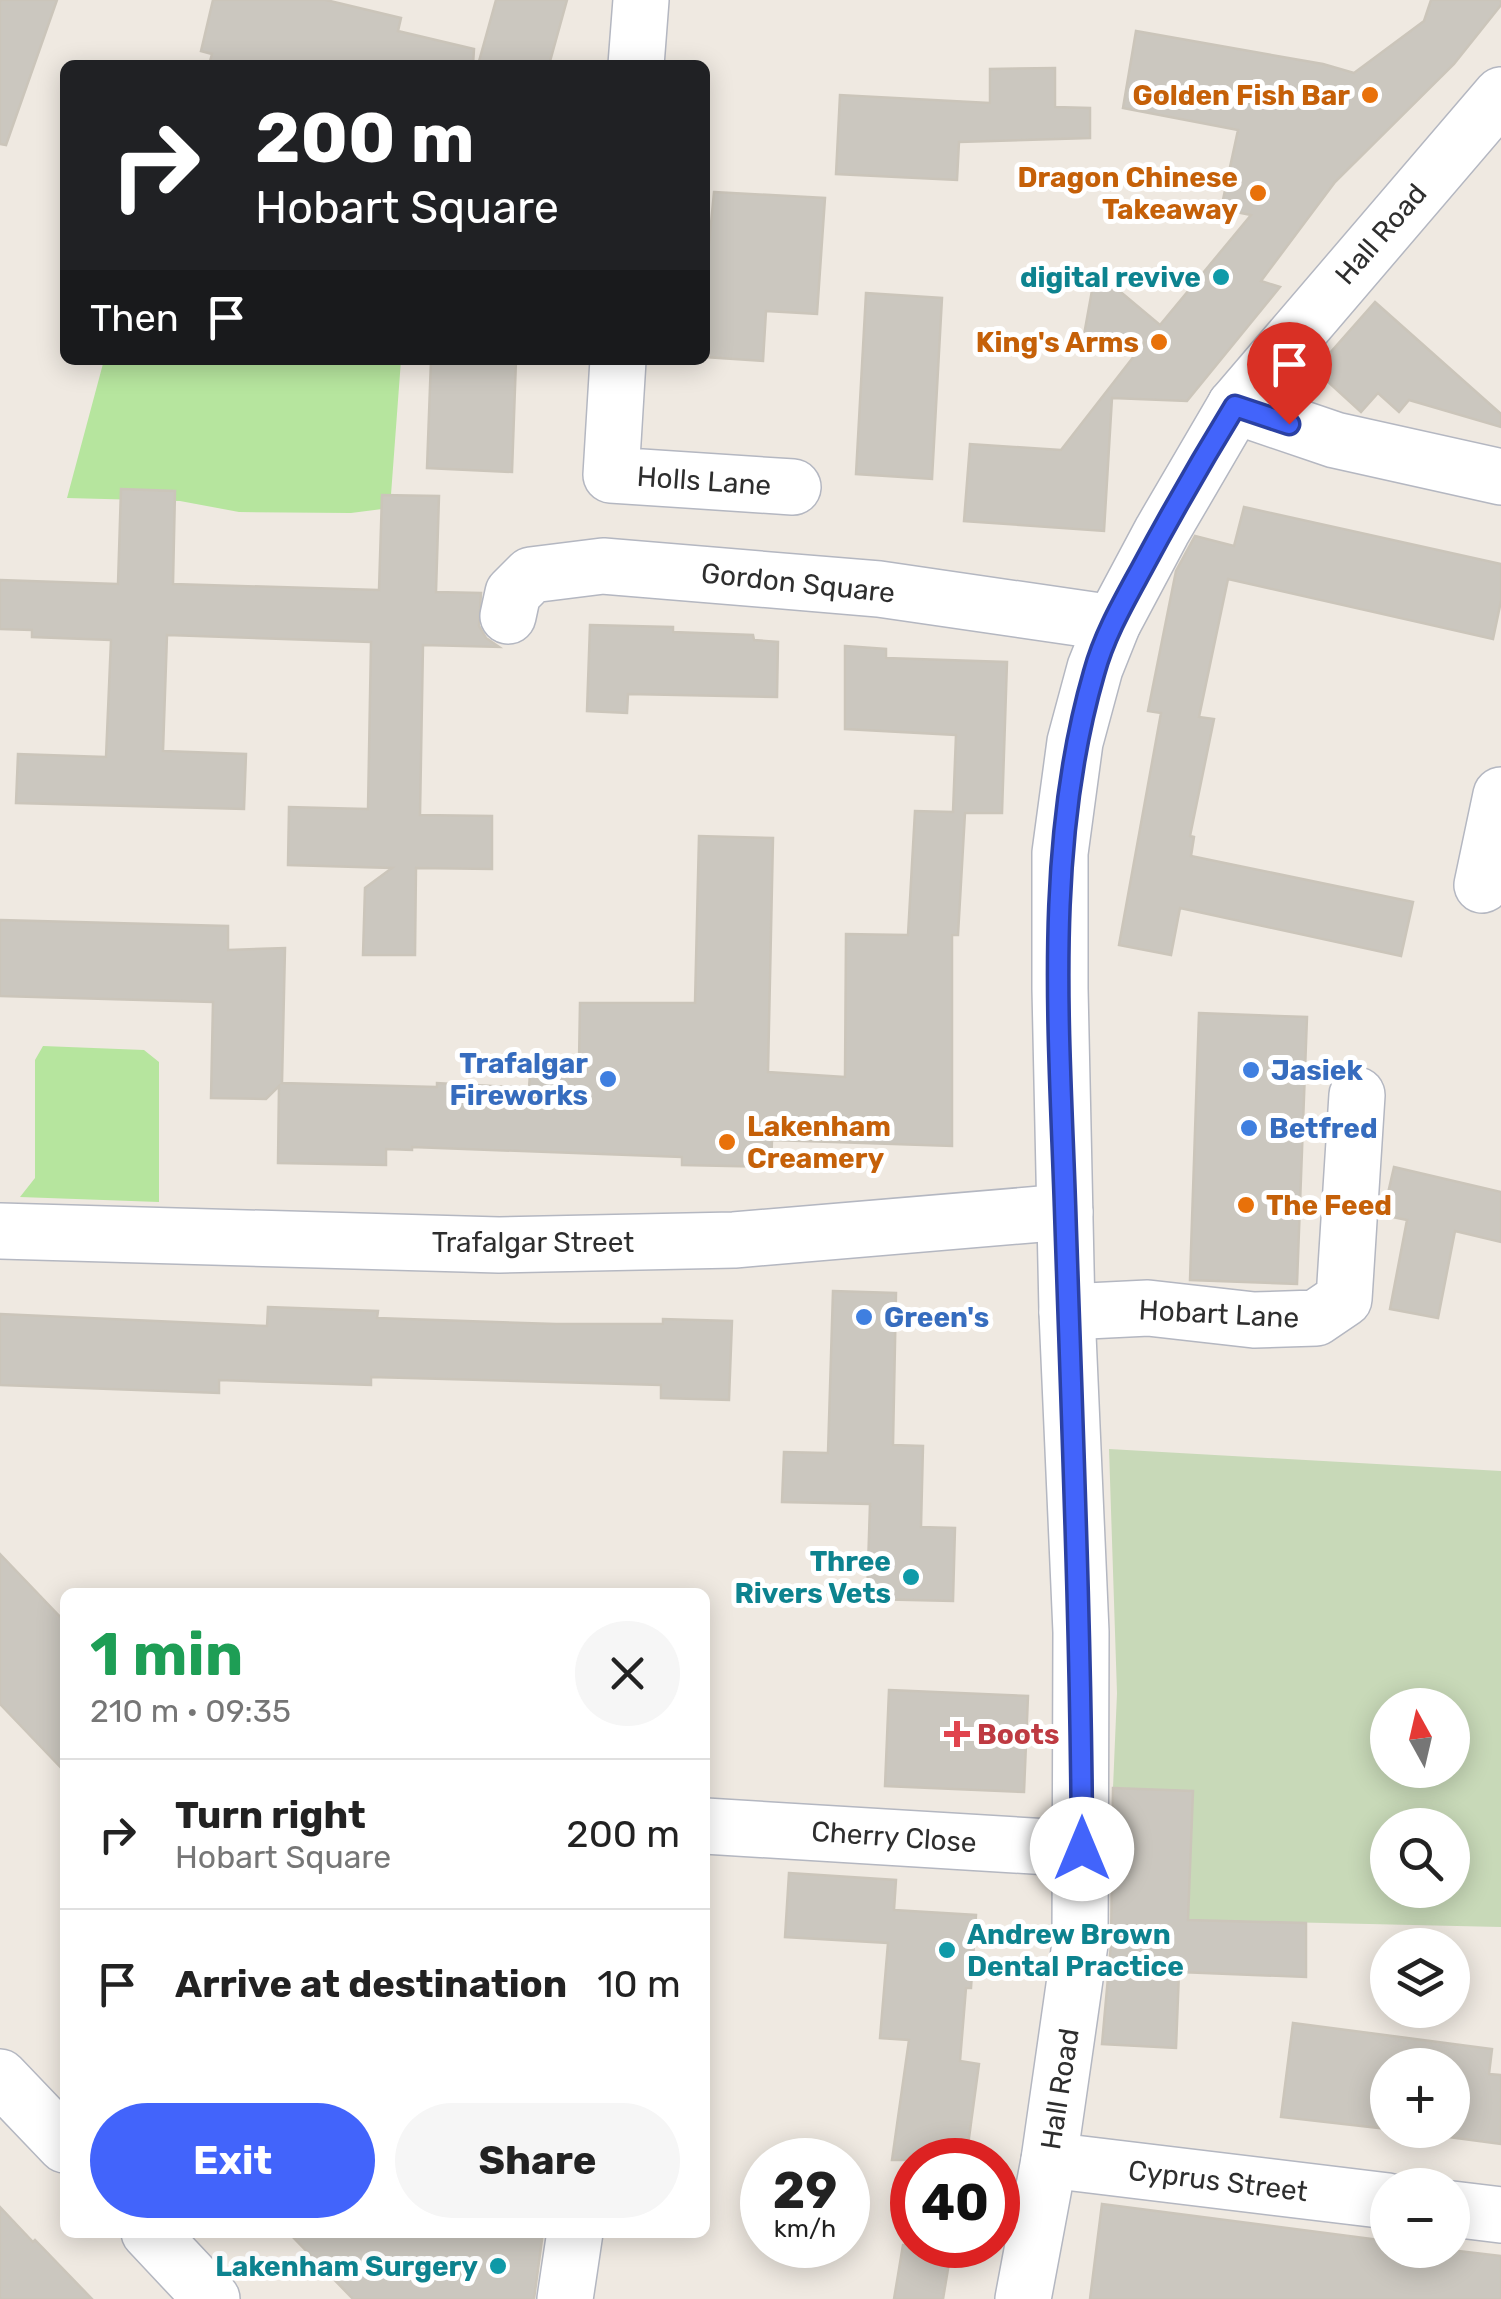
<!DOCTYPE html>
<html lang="en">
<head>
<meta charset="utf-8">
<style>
	:root { --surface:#fff; --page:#f6f6f6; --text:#222; --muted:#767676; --line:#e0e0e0; --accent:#4264fb }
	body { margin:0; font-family:Rubik,sans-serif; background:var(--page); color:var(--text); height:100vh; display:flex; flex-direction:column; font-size:38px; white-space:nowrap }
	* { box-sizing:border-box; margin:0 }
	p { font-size:32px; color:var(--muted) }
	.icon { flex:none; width:55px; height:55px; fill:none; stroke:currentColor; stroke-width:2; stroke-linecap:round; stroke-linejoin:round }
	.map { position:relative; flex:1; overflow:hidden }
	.sheet { position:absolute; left:60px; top:1588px; width:650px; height:650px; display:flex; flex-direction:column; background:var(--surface); border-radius:15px; box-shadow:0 5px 25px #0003 }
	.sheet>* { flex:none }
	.banner { position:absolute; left:60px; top:60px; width:650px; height:305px; border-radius:15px; box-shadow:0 5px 25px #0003; background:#202124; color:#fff; overflow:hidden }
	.needle { width:65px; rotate:352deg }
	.controls { position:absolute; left:1370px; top:1688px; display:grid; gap:20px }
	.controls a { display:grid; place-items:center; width:100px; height:100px; border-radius:50%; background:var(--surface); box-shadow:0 5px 25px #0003; font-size:50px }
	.speed { position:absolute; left:740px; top:2138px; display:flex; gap:20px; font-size:50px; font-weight:700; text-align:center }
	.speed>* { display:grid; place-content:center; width:130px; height:130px; border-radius:50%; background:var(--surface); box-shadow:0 5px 25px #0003; line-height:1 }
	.speed small { font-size:25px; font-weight:400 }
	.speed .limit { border:15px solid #d22; background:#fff; color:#111 }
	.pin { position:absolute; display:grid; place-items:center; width:85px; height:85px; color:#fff; margin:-102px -42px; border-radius:50% 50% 50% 0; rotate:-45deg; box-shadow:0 0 10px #0007 }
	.pin .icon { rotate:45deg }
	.me { position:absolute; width:110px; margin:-55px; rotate:0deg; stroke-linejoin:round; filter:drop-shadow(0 0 8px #0008) }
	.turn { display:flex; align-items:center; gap:35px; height:210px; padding:0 30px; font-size:45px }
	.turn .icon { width:130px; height:130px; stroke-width:2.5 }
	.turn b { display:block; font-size:70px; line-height:85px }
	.then { display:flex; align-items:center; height:95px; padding:0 30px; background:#0003; gap:20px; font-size:38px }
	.round { display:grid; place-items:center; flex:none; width:105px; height:105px; border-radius:52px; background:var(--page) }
	.head { display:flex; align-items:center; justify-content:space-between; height:170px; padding:0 30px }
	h1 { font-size:60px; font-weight:700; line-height:75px; color:#1e9e55 }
	.action { display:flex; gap:20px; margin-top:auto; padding:20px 30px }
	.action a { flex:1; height:115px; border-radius:60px; background:var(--accent); color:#fff; font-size:40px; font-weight:700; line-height:115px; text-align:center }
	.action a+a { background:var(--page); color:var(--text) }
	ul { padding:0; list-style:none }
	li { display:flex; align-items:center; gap:30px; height:150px; padding:0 30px; border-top:2px solid var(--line) }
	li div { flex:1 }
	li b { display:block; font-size:38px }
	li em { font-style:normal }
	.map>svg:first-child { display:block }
	.green { fill:#b6e59e }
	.cemetery { fill:#c8d9b8; fill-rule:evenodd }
	.building { fill:#cbc7bf; stroke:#cbc5ba; stroke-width:2.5 }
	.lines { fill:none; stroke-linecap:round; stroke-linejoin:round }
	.street-casing { stroke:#b4b7c1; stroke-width:58 }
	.secondary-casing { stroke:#b4b7c1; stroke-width:58 }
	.street { stroke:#fff; stroke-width:55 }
	.secondary { stroke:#fff; stroke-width:55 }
	.route-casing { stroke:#2b41a3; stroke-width:25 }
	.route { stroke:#4264fb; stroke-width:18 }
	.food-dot { fill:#e8710a; stroke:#fff; stroke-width:4 }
	.culture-dot { fill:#0f9aa8; stroke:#fff; stroke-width:4 }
	.shop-dot { fill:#3f7fe0; stroke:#fff; stroke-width:4 }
	.health-dot { fill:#e0444e; stroke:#fff; stroke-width:4 }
	.labels { text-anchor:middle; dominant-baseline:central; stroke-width:10; stroke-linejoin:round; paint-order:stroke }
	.food-label { font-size:28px; font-weight:bold; fill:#c56008; stroke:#fff; text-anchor:end }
	.street-label { font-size:28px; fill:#2e2e2e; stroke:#fff }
	.culture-label { font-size:28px; font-weight:bold; fill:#0d838f; stroke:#fff; text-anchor:end }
	.shop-label { font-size:28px; font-weight:bold; fill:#366cbe; stroke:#fff; text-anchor:start }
	.health-label { font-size:28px; font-weight:bold; fill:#be3a42; stroke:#fff; text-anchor:start }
</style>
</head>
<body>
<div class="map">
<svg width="1501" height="2299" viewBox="0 0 1501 2299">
	<rect width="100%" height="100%" fill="#efe9e1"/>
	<!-- green -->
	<g class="green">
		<polygon points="104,360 401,360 390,508 351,513 239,512 180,501 67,498"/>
		<polygon points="43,1046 144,1050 159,1062 159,1202 20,1197 35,1178 35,1060"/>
	</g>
	<!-- cemetery -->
	<path class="cemetery" d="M1109 1449 1501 1471V1927L1188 1920 1193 1791 1113 1788 1117 1693ZM1388 1705H1452V1770H1388ZM1388 1825H1452V1890H1388Z"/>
	<!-- building -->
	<g class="building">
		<polygon points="0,0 57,0 6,145 0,144"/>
		<polygon points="213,0 326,0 401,18 398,31 474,49 473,65 209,65 212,54 201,51"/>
		<polygon points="496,0 567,0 549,65 478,65"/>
		<polygon points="1431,0 1501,0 1501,5 1454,64 1335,182 1261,281 1280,287 1187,401 1112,398 1104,531 964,521 970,444 1061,450 1145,342 1084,335 1093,285 1117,289 1160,325 1251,215 1221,209 1238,130 1123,108 1136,31 1323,64 1354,73 1424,21"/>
		<polygon points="1055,68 1055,107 1090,108 1090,138 959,142 957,180 836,174 840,95 990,103 990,69"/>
		<polygon points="714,192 825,198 817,314 766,311 763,361 705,357 705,287"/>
		<polygon points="866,293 942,298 932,479 856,474"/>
		<polygon points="1375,302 1501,414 1501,427 1409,400 1399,412 1378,393 1361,412 1315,370"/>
		<polygon points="431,360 516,360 512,472 427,468"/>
		<polygon points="121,489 175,491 173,584 379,590 382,495 439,496 436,592 481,593 479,626 486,638 499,647 423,645 420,815 492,816 492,869 416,868 415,955 363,955 365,888 392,868 288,865 289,807 368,809 371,642 167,635 163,751 246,754 244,809 16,803 18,754 106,757 111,640 32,637 32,630 0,629 0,580 118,584"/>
		<polygon points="1244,507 1501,564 1501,601 1493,639 1228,579 1199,717 1214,719 1190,836 1194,837 1191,856 1413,902 1401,956 1180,908 1171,955 1119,945 1161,713 1148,711 1176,571 1195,536 1234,546"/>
		<polygon points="590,625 673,627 673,632 753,635 754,640 778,642 777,697 628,694 627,713 587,711"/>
		<polygon points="845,646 886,649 886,658 1007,662 1002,813 965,813 958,935 952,935 952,1146 772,1140 771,1167 682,1165 682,1157 412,1147 412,1150 386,1149 386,1165 278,1163 279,1086 266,1099 211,1098 213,1002 0,996 0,920 228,926 228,950 285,948 282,1083 437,1087 437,1083 529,1088 531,1060 579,1062 580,1003 695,1003 699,836 773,838 768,1072 845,1077 846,934 908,935 915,811 953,812 956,735 845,729"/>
		<polygon points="1199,1013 1307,1017 1297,1284 1190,1280"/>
		<polygon points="1394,1167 1501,1192 1501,1242 1455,1231 1438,1318 1390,1309 1407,1220 1383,1215"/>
		<polygon points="833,1291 896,1293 893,1445 923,1446 921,1527 955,1528 953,1601 867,1599 870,1504 782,1502 784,1452 828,1453"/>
		<polygon points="268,1307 378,1311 377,1318 556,1324 663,1324 663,1319 732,1321 729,1400 661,1398 661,1385 371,1377 371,1385 219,1380 219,1393 0,1385 0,1314 267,1326"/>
		<polygon points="0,1554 65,1622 65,1772 0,1704"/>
		<polygon points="889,1690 1028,1696 1024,1792 885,1786"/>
		<polygon points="1113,1788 1193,1791 1188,1920 1306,1923 1306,1977 1179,1972 1176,2048 1102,2044 1111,1944"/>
		<polygon points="789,1873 896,1880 894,1910 976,1915 971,1988 966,1988 960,2061 979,2064 966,2160 892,2160 909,2040 880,2038 888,1943 785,1937"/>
		<polygon points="1293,2023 1492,2049 1489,2074 1501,2075 1501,2144 1396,2130 1452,2130 1452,2065 1388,2065 1388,2129 1281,2117"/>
		<polygon points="1102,2204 1388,2241 1388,2250 1450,2250 1501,2256 1501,2299 1090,2299"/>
		<polygon points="0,2207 33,2242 35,2240 92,2299 0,2299"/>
		<polygon points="288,2232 543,2232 534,2299 353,2299"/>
		<polygon points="903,2245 952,2245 943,2299 894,2299"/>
	</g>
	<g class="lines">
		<defs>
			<g id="street">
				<polyline points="636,65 641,0"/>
				<polyline points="618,360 611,475 793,487"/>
				<polyline points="1235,406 1335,440 1501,477"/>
				<polyline points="508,616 513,593 531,575 603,566 879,589 1113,623"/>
				<polyline points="1482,885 1501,795"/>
				<polyline points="0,1231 499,1245 734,1240 1065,1212"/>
				<polyline points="1067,1312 1148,1308 1254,1320 1316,1318 1344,1299 1357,1095"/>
				<polyline points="705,1826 1082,1849"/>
				<polyline points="0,2077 65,2145"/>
				<polyline points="1049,2160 1388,2201"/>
				<polyline points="1452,2209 1501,2215"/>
				<polyline points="149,2232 212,2299"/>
				<polyline points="565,2299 575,2232"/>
			</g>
			<polyline id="secondary" points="1023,2299 1049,2160 1080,1944 1081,1632 1067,1312 1060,989 1060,853 1075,742 1095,668 1113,623 1162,531 1235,406 1501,95"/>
		</defs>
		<!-- street casing -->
		<use href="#street" class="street-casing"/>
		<!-- secondary casing -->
		<use href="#secondary" class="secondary-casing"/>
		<!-- street -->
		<use href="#street" class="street"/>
		<!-- secondary -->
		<use href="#secondary" class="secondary"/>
	</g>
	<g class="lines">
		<defs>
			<path id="route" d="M1082 1849C1081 1634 1072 1420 1065 1206 1059 1028 1044 846 1094 673 1104 636 1123 603 1141 570 1171 514 1202 460 1235 406L1289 424"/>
		</defs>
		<!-- route casing -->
		<use href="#route" class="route-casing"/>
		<!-- route -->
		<use href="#route" class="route"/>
	</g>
	<!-- markers -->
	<g class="food-dot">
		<circle cx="1370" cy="95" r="10"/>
		<circle cx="1258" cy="193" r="10"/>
		<circle cx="1159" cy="342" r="10"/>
		<circle cx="727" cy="1142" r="10"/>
		<circle cx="1246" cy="1205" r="10"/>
	</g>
	<g class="culture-dot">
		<circle cx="1221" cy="277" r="10"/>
		<circle cx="911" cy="1577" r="10"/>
		<circle cx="947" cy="1950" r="10"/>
		<circle cx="498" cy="2266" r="10"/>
	</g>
	<g class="shop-dot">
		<circle cx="1251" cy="1070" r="10"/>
		<circle cx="608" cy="1079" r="10"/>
		<circle cx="1249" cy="1128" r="10"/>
		<circle cx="864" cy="1317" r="10"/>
	</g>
	<path class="health-dot" d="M952 1719h10v10h10v10h-10v10h-10v-10h-10v-10h10z"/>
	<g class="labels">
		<!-- food labels -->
		<g class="food-label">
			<text x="1350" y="95">Golden Fish Bar</text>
			<text x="1238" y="177">Dragon Chinese<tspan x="1238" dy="32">Takeaway</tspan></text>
			<text x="1139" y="342">King's Arms</text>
			<text x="747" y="1126" text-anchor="start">Lakenham<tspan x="747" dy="32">Creamery</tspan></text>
			<text x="1266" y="1205" text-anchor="start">The Feed</text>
		</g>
		<!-- street labels -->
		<g class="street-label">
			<text transform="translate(1381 234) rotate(-49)">Hall Road</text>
			<text transform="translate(704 481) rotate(4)">Holls Lane</text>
			<text transform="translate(798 583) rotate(6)">Gordon Square</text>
			<text x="533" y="1242">Trafalgar Street</text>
			<text transform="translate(1219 1314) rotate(3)">Hobart Lane</text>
			<text transform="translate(894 1837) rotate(4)">Cherry Close</text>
			<text transform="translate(1060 2089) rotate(-81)">Hall Road</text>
			<text transform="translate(1218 2181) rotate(7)">Cyprus Street</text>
		</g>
		<!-- culture labels -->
		<g class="culture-label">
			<text x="1201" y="277">digital revive</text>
			<text x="891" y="1561">Three<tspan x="891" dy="32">Rivers Vets</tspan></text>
			<text x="967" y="1934" text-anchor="start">Andrew Brown<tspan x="967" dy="32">Dental Practice</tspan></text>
			<text x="478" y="2266">Lakenham Surgery</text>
		</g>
		<!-- shop labels -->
		<g class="shop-label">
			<text x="588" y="1063" text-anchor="end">Trafalgar<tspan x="588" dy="32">Fireworks</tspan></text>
			<text x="1271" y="1070">Jasiek</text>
			<text x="1269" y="1128">Betfred</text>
			<text x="884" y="1317">Green's</text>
		</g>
		<!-- health labels -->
		<g class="health-label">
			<text x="977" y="1734">Boots</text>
		</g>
	</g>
</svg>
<div class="controls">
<a><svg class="needle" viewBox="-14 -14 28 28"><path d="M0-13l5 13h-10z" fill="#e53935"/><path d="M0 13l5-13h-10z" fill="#767676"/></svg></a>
<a><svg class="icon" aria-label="search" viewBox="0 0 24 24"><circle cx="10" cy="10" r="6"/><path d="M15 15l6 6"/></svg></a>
<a><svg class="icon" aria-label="layers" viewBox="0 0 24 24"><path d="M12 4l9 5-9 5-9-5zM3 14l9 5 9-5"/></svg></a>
<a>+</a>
<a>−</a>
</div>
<div class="speed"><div>29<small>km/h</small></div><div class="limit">40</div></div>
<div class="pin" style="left:1289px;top:424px;background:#d93025"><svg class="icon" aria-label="arrive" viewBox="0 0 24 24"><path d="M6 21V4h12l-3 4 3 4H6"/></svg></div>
<svg class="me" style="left:1082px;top:1849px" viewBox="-20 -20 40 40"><circle r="19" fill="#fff"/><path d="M0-13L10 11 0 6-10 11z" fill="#4264fb"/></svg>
<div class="banner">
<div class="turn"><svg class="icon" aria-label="right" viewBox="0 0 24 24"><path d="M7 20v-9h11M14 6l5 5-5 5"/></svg><div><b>200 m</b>Hobart Square</div></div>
<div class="then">Then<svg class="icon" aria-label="arrive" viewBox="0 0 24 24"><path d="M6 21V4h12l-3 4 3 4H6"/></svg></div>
</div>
<section class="sheet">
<div class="head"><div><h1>1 min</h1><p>210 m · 09:35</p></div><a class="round"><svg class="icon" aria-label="close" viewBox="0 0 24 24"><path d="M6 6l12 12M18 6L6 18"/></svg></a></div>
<ul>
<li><svg class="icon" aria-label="right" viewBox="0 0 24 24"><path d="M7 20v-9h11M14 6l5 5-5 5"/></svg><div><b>Turn right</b><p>Hobart Square</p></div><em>200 m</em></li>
<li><svg class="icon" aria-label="arrive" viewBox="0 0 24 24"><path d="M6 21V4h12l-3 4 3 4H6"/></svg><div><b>Arrive at destination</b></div><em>10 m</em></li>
</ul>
<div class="action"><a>Exit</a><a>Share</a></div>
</section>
</div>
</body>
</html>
